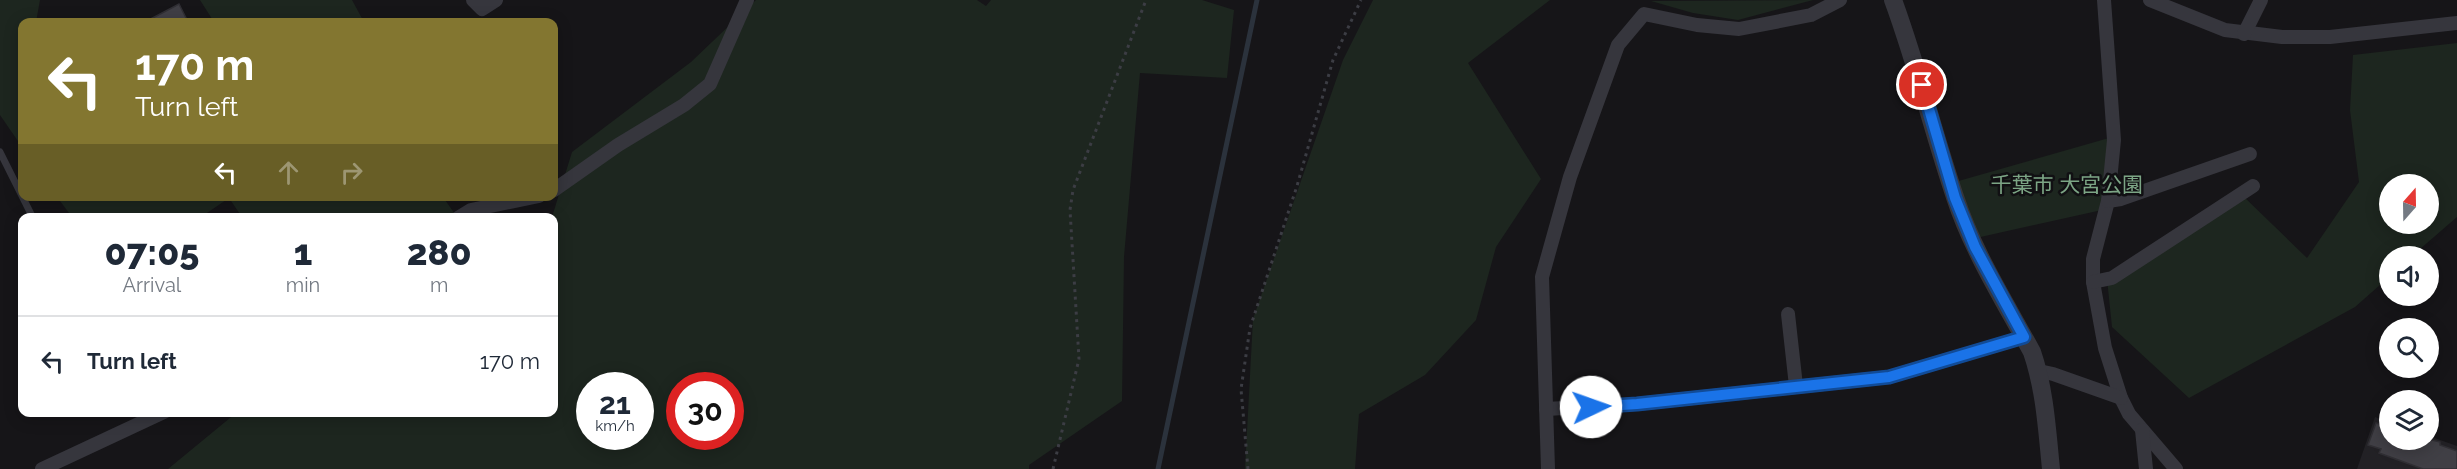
<!DOCTYPE html>
<html lang="en">
<head>
<meta charset="utf-8">
<style>
	:root { --surface:#fff; --page:#f6f6f7; --text:#1f2937; --muted:#747a83; --line:#e0e1e3 }
	body { margin:0; font-family:Raleway,"Noto Sans JP",sans-serif; background:var(--page); color:var(--text); height:100vh; display:flex; flex-direction:column; font-size:22px; white-space:nowrap }
	* { box-sizing:border-box; margin:0 }
	p { font-size:20px; color:var(--muted) }
	.icon { flex:none; width:33px; height:33px; fill:none; stroke:currentColor; stroke-width:2; stroke-linecap:round; stroke-linejoin:round }
	.map { position:relative; flex:1; overflow:hidden }
	.panel { position:absolute; left:18px; top:213px; width:540px; height:204px; display:flex; flex-direction:column; background:var(--surface); border-radius:12px; box-shadow:0 3px 15px #0003 }
	.panel>* { flex:none }
	.guide { position:absolute; left:18px; top:18px; width:540px; height:183px; border-radius:12px; box-shadow:0 3px 15px #0003; background:#837630; color:#fff; overflow:hidden }
	.needle { width:39px; rotate:20deg }
	.fabs { position:absolute; left:2379px; top:174px; display:grid; gap:12px }
	.fabs a { display:grid; place-items:center; width:60px; height:60px; border-radius:50%; background:var(--surface); box-shadow:0 3px 15px #0003; font-size:30px }
	.speed { position:absolute; left:576px; top:372px; display:flex; gap:12px; font-size:30px; font-weight:700; text-align:center }
	.speed>* { display:grid; place-content:center; width:78px; height:78px; border-radius:50%; background:var(--surface); box-shadow:0 3px 15px #0003; line-height:1 }
	.speed small { font-size:15px; font-weight:400 }
	.speed .limit { border:9px solid #d22; background:#fff; color:#111 }
	.pin { position:absolute; display:grid; place-items:center; width:51px; height:51px; color:#fff; margin:-26px; border:3px solid #fff; border-radius:50%; box-shadow:0 2px 6px #0007 }
	.me { position:absolute; width:66px; margin:-33px; rotate:87deg; stroke-linejoin:round; filter:drop-shadow(0 0 4px #0008) }
	.turn { display:flex; align-items:center; gap:21px; height:126px; padding:0 18px; font-size:27px }
	.turn .icon { width:78px; height:78px; stroke-width:2.5 }
	.turn b { display:block; font-size:42px; line-height:51px }
	.lanes { display:flex; align-items:center; height:57px; padding:0 18px; background:#0003; justify-content:center; gap:30px; direction:ltr }
	.lanes .off { opacity:.35 }
	.eta { display:flex; justify-content:space-evenly; align-items:center; height:102px; text-align:center }
	.eta b { font-size:36px; font-weight:800; line-height:42px }
	ul { padding:0; list-style:none }
	li { display:flex; align-items:center; gap:18px; height:90px; padding:0 18px; border-top:2px solid var(--line) }
	li div { flex:1 }
	li b { display:block; font-size:22px }
	li em { font-style:normal }
	.map>svg:first-child { display:block }
	.built { fill:#222125 }
	.green { fill:#1d261f; fill-rule:evenodd }
	.lines { fill:none; stroke-linecap:round; stroke-linejoin:round }
	.stream { stroke:#2b323c; stroke-width:5 }
	.building { fill:#403f45; stroke:#302f34; stroke-width:1.5 }
	.path { stroke:#3c3d44; stroke-width:3; stroke-dasharray:3 4.5; stroke-linecap:butt }
	.service { stroke:#36363d; stroke-width:7 }
	.minor { stroke:#36363d; stroke-width:14 }
	.tertiary { stroke:#36363d; stroke-width:18 }
	.route-casing { stroke:#114b97; stroke-width:15 }
	.route { stroke:#1a73e8; stroke-width:10 }
	.labels { text-anchor:middle; dominant-baseline:central; stroke-width:5; stroke-linejoin:round; paint-order:stroke }
	.park-label { font-size:21px; fill:#7ca585; stroke:#111013 }
</style>
</head>
<body>
<div class="map">
<svg width="2457" height="469" viewBox="0 0 2457 469">
	<rect width="100%" height="100%" fill="#161518"/>
	<!-- built -->
	<polygon class="built" points="2375,417 2389,422 2390,440 2428,440 2429,436 2457,446 2457,469 2357,469"/>
	<!-- green -->
	<g class="green">
		<polygon points="0,0 40,0 36,22 22,22 22,147 0,115"/>
		<polygon points="200,0 352,0 364,22 214,22"/>
		<path d="M756 0H977L986 6 991 0H1202L1234 10 1227 78 1140 73 1124 257 1122 401 1029 465V469H168L236 413 554 412V218L552 217 572 152 691 62ZM590 386H640V436H590ZM680 386H730V436H680Z"/>
		<polygon points="1373,0 1550,0 1468,63 1541,179 1496,247 1476,320 1425,375 1359,414 1355,469 1245,469 1253,319 1343,60"/>
		<polygon points="1813,0 1738,20 1693,13 1651,1"/>
		<path d="M2457 43V217L2412 256H2390L2389 277 2355 307 2189 398 2112 327 2107 279 2243 196 2307 258 2359 182 2350 110 2353 55ZM2390 184H2428V224H2390Z"/>
		<polygon points="2109,138 2102,210 1976,238 1955,182"/>
		<polygon points="57,197 443,197 457,217 242,217 229,198 201,217 72,217"/>
	</g>
	<g class="lines">
		<!-- stream -->
		<polyline class="stream" points="1158,469 1257,0"/>
	</g>
	<!-- building -->
	<g class="building">
		<polygon points="179,4 188,22 145,22"/>
		<polygon points="2376,423 2390,427 2390,440 2432,440 2440,442 2440,445 2457,451 2457,469 2423,469 2379,453 2381,449 2368,445"/>
	</g>
	<g class="lines">
		<!-- path -->
		<g class="path">
			<polyline points="1053,469 1079,359 1070,210 1073,190 1146,0"/>
			<polyline points="1248,469 1241,389 1250,328 1297,186 1333,60 1361,0"/>
		</g>
		<!-- service -->
		<polyline class="service" points="0,152 33,218"/>
		<!-- minor -->
		<g class="minor">
			<polyline points="473,0 482,9 496,0"/>
			<polyline points="2104,0 2114,140 2108,201 2093,259 2093,282 2105,348 2121,398 2129,414 2176,469"/>
			<polyline points="2150,0 2225,30 2282,37 2330,37 2457,23"/>
			<polyline points="2244,34 2261,0"/>
			<polyline points="554,190 618,145 684,105 710,84 747,0"/>
			<polyline points="2108,201 2121,199 2250,154"/>
			<polyline points="458,218 471,210 539,196"/>
			<polyline points="2093,282 2112,278 2253,186"/>
			<polyline points="1788,314 1796,386"/>
			<polyline points="2039,371 2053,374 2121,398"/>
			<polyline points="1546,409 1637,404 1889,377 2024,337"/>
			<polyline points="2142,430 2146,469"/>
			<polyline points="42,469 164,412"/>
			<polyline points="1548,469 1542,277 1570,177 1618,45 1644,14 1697,25 1739,29 1811,15 1840,0"/>
		</g>
		<!-- tertiary -->
		<path class="tertiary" d="M1893 0C1917 65 1933 132 1955 197 1973 252 2005 302 2032 352 2045 390 2047 430 2051 469"/>
	</g>
	<g class="lines">
		<defs>
			<polyline id="route" points="1591,407 1637,404 1889,377 2024,337 1975,247 1955,198 1922,85"/>
		</defs>
		<!-- route casing -->
		<use href="#route" class="route-casing"/>
		<!-- route -->
		<use href="#route" class="route"/>
	</g>
	<g class="labels">
		<!-- park labels -->
		<g class="park-label">
			<text x="2067" y="184">千葉市 大宮公園</text>
		</g>
	</g>
</svg>
<div class="fabs">
<a><svg class="needle" viewBox="-14 -14 28 28"><path d="M0-13l5 13h-10z" fill="#e53935"/><path d="M0 13l5-13h-10z" fill="#747a83"/></svg></a>
<a><svg class="icon" aria-label="sound" viewBox="0 0 24 24"><path d="M4 9h4l5-4v14l-5-4H4zM17 9q2 3 0 6"/></svg></a>
<a><svg class="icon" aria-label="search" viewBox="0 0 24 24"><circle cx="10" cy="10" r="6"/><path d="M15 15l6 6"/></svg></a>
<a><svg class="icon" aria-label="layers" viewBox="0 0 24 24"><path d="M12 4l9 5-9 5-9-5zM3 14l9 5 9-5"/></svg></a>
</div>
<div class="speed"><div>21<small>km/h</small></div><div class="limit">30</div></div>
<div class="pin" style="left:1922px;top:85px;background:#d93025"><svg class="icon" aria-label="arrive" viewBox="0 0 24 24"><path d="M6 21V4h12l-3 4 3 4H6"/></svg></div>
<svg class="me" style="left:1591px;top:407px" viewBox="-20 -20 40 40"><circle r="19" fill="#fff"/><path d="M0-13L10 11 0 6-10 11z" fill="#1a73e8"/></svg>
<div class="guide">
<div class="turn"><svg class="icon" aria-label="left" viewBox="0 0 24 24"><path d="M17 20v-9H6M10 6l-5 5 5 5"/></svg><div><b>170 m</b>Turn left</div></div>
<div class="lanes"><svg class="icon" aria-label="left" viewBox="0 0 24 24"><path d="M17 20v-9H6M10 6l-5 5 5 5"/></svg><svg class="icon off" aria-label="ahead" viewBox="0 0 24 24"><path d="M12 20V5M6 11l6-6 6 6"/></svg><svg class="icon off" aria-label="right" viewBox="0 0 24 24"><path d="M7 20v-9h11M14 6l5 5-5 5"/></svg></div>
</div>
<section class="panel">
<div class="eta">
<div><b>07:05</b><p>Arrival</p></div>
<div><b>1</b><p>min</p></div>
<div><b>280</b><p>m</p></div>
</div>
<ul>
<li><svg class="icon" aria-label="left" viewBox="0 0 24 24"><path d="M17 20v-9H6M10 6l-5 5 5 5"/></svg><div><b>Turn left</b></div><em>170 m</em></li>
</ul>
</section>
</div>
</body>
</html>
